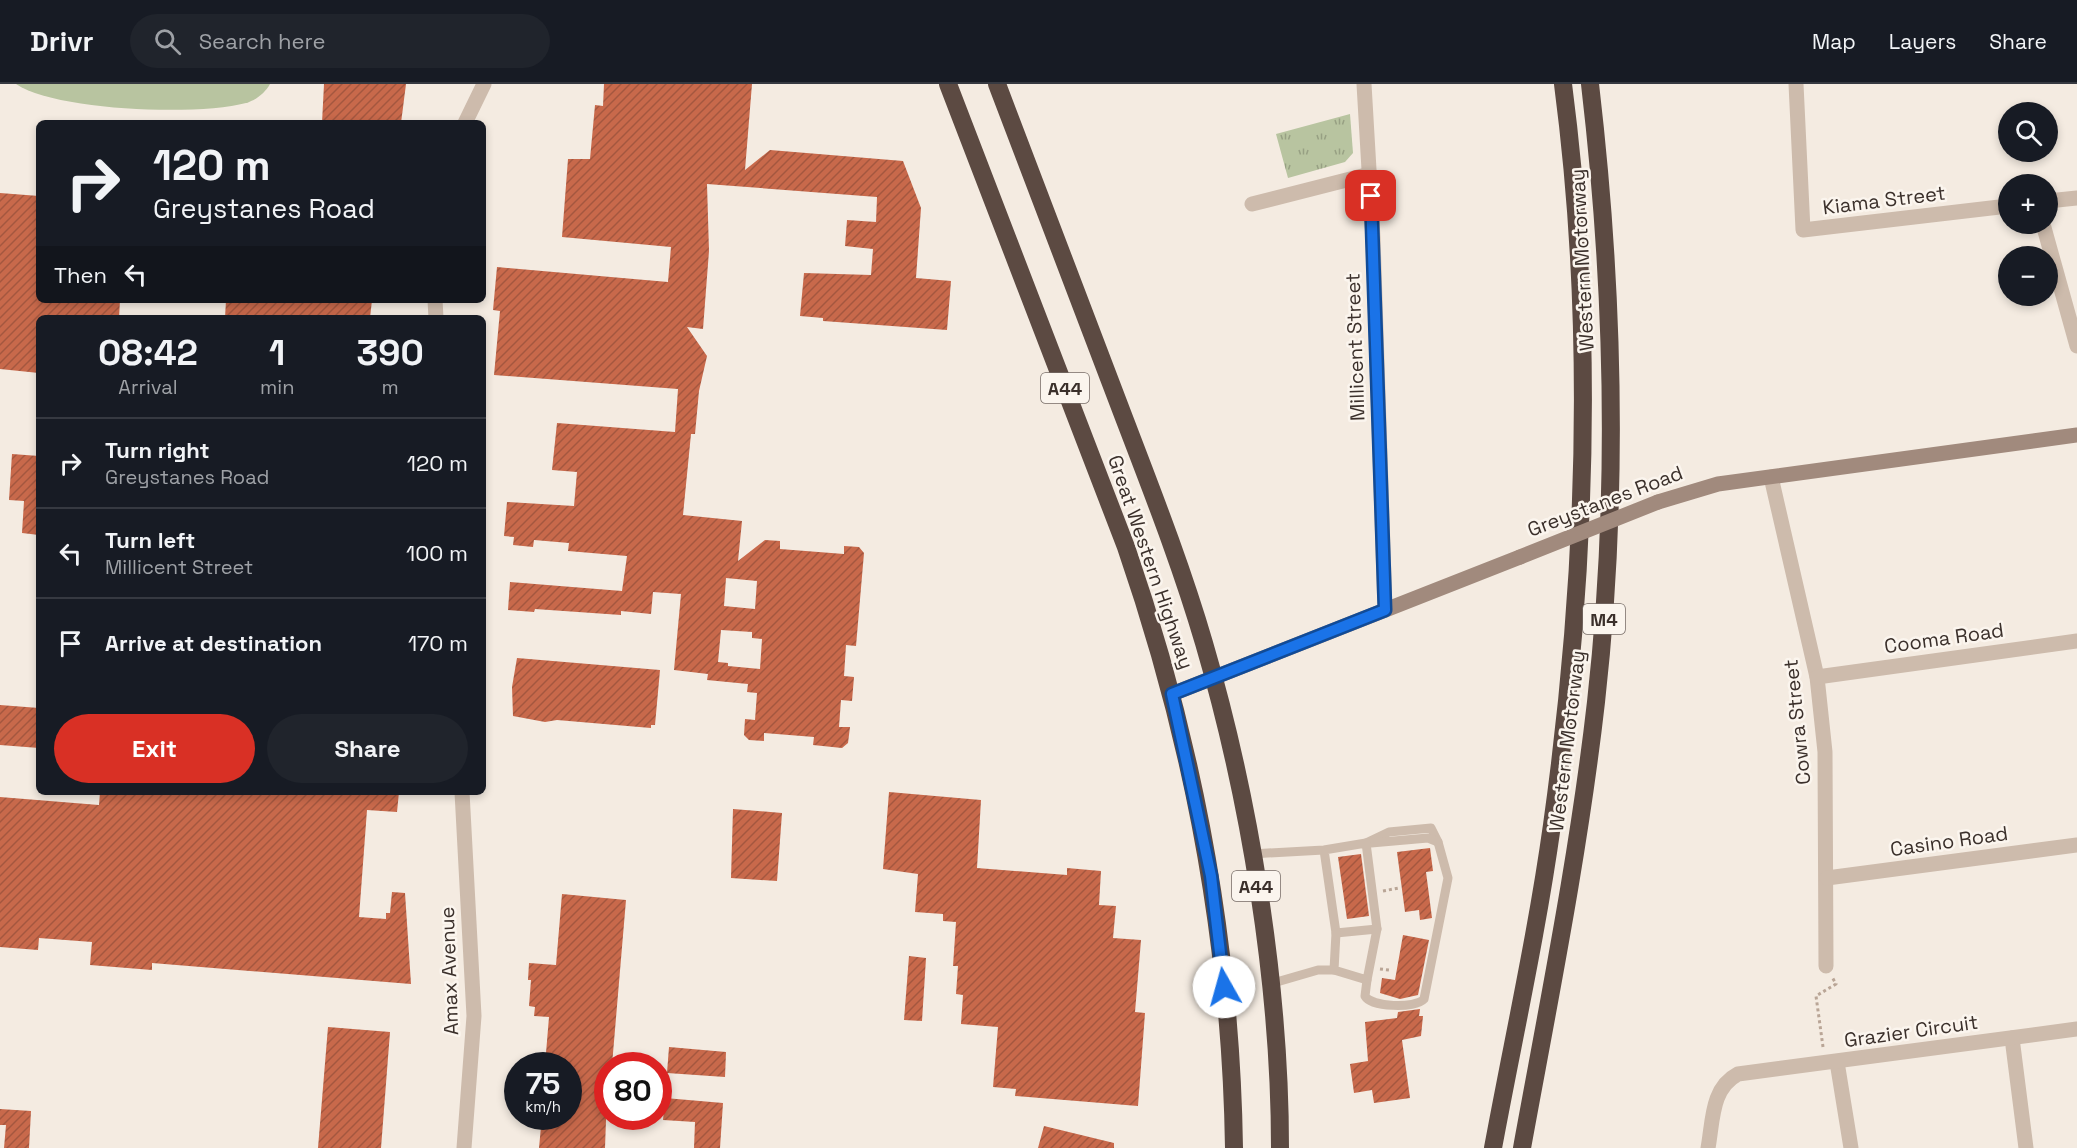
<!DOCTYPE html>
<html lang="en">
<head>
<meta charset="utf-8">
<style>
	:root { --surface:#171b24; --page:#20242c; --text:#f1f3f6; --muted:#9ea1a6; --line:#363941; --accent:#d93025 }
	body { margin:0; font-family:"Space Grotesk",sans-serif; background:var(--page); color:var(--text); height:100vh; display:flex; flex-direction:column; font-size:22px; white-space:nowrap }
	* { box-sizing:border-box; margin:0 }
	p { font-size:20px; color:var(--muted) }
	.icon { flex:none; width:33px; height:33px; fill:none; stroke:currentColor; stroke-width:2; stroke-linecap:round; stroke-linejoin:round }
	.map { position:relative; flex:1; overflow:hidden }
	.panel { position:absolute; left:36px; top:231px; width:450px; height:480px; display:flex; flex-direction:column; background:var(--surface); border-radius:9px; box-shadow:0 3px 9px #0003 }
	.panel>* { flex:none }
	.banner { position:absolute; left:36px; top:36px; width:450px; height:183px; border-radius:9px; box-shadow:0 3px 9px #0003; background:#171b24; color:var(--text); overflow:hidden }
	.controls { position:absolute; left:1998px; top:18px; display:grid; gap:12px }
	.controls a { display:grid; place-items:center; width:60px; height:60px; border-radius:50%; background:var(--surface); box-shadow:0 3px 9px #0003; font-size:30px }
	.speed { position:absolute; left:504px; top:968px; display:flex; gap:12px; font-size:30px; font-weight:700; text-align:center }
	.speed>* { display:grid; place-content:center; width:78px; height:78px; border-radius:50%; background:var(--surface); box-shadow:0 3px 9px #0003; line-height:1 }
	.speed small { font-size:15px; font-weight:400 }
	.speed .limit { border:9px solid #d22; background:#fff; color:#111 }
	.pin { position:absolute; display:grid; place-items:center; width:51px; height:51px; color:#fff; margin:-26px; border-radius:12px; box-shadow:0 3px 9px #0006 }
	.me { position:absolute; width:66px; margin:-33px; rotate:353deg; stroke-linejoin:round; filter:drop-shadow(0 0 4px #0008) }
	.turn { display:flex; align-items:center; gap:21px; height:126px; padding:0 18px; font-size:27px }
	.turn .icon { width:78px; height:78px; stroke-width:2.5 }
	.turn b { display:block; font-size:42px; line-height:51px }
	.then { display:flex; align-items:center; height:57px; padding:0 18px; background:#0003; gap:12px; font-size:22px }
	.eta { display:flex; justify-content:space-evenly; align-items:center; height:102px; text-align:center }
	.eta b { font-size:36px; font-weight:700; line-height:42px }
	.button { display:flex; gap:12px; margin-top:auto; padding:12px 18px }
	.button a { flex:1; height:69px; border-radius:36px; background:var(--accent); color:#fff; font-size:24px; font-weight:700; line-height:69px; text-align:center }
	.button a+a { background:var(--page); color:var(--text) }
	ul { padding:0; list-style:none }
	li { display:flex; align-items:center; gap:18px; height:90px; padding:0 18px; border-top:2px solid var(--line) }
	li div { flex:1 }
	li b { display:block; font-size:22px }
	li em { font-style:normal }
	header { display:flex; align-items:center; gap:36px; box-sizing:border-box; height:84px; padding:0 30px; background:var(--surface); border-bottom:2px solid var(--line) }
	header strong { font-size:28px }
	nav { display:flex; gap:33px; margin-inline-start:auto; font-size:21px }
	.search { width:420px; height:54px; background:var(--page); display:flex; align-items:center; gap:15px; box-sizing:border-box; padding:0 21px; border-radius:33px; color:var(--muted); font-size:22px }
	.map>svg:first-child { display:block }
	.grass { fill:url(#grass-tufts) }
	.garden { fill:#b8c4a0 }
	.building { fill:url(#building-hatch); fill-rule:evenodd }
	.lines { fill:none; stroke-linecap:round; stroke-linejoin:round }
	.path { stroke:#b9a596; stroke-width:3; stroke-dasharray:3 3; stroke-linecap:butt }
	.lane { stroke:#cdbbac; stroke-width:9 }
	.street { stroke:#cdbbac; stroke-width:15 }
	.secondary { stroke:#a18a7d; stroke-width:15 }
	.highway { stroke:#5c4a42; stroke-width:18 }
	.secondary-bridge { stroke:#a18a7d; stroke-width:15 }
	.route-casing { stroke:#114b97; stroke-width:15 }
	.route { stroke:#1a73e8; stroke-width:10 }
	.labels { text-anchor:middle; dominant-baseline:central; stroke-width:5; stroke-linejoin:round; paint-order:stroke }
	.shield { fill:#fbf5ee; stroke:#756b66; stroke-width:1.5 }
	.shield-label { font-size:18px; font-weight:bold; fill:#3b302b }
	.street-label { font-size:20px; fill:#3b302b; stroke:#fbf5ee }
</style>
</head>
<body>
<header>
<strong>Drivr</strong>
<div class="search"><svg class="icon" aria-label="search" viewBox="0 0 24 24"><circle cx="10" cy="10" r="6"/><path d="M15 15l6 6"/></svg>Search here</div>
<nav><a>Map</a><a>Layers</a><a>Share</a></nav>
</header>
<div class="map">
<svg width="2077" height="1064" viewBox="0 0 2077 1064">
	<defs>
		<pattern id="grass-tufts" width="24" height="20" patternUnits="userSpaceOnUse" patternTransform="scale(1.5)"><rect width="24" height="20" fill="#b8c4a0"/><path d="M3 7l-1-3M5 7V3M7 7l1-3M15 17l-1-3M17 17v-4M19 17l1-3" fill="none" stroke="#97a083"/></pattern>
		<pattern id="building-hatch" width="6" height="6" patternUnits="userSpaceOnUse" patternTransform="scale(1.5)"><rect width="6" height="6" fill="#c8694b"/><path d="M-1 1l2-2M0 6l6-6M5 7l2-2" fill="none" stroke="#a4573f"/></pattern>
	</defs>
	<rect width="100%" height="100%" fill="#f4ebe1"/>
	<!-- grass -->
	<polygon class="grass" points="1350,30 1353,69 1345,78 1288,94 1276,50"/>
	<!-- garden -->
	<path class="garden" d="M16 0H270C265 9 256 16 246 19 198 32 56 27 16 0Z"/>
	<!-- building -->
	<g class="building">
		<polygon points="324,0 406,0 401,39 322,39"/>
		<path d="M604 0H752L745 86 770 66 903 77 921 124 916 194 951 197 947 246 823 237V234L800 232 804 189 871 191 873 165 845 162 847 136 876 138 877 113 707 100 709 167 703 245 687 243 707 272 699 307 695 350H691L683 431 742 437 738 477 765 456 780 457V465L844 470V462L859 463 864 469 856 562 846 561 844 592 854 593 852 617 841 616 839 643H850L848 659 842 664 813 661 814 653 764 649V657L749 656 744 651 745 635 755 636 757 609 747 608 748 600 707 596 708 590 674 586 681 510 653 508 651 530 621 527V531L535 525 534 528 508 526 510 498 622 507 627 472 568 467 569 459 534 456 533 463 513 461 514 453 504 452 507 418 574 422 577 388 552 386 557 339 675 348 678 305 494 291 500 227 493 226 497 183 668 198 671 163 562 153 568 75H590L595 21 603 22ZM726 494 757 497 755 525 724 522ZM721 546 752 548V554L762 555 760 585 728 582V579L718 578Z"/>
		<polygon points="0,109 39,112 39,216 120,216 119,234 39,234 39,289 0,285"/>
		<polygon points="226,216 372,216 370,234 225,234"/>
		<polygon points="12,370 39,372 39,451 22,449 24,417 9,416"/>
		<polygon points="517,574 660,586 655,641 651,641 651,644 557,636 545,638 513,632 512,603"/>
		<polygon points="0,621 39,624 39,664 0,661"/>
		<polygon points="100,708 399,708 397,728 367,726 359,833 386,835 386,829 390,829 392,808 405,809 411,900 152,879 152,886 90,881 92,858 39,854 38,866 0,863 0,713 99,721"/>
		<polygon points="889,708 981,716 977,784 1067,791 1067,784 1101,787 1099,821 1116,822 1113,854 1141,856 1135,928 1145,929 1138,1022 1015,1012 1016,1005 993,1003 998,943 961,940 963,911 956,910 958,882 953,882 956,838 943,837 943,830 915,828 918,790 883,785"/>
		<polygon points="733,725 782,729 777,797 731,794"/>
		<polygon points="1430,764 1433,787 1426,788 1432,834 1420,836 1419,826 1405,828 1397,768"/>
		<polygon points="1361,770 1369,832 1347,835 1338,773"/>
		<polygon points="562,810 626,816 612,981 608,981 605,1064 539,1064 542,1032 568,1032 568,981 545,981 549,933 534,932 535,923 529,922 531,896 528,896 529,879 556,881"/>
		<polygon points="1403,851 1429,856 1418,911 1400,915 1380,909 1382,894 1395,896"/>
		<polygon points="909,872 926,874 922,937 904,936"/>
		<polygon points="1420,925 1419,932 1423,932 1421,952 1402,956 1410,1014 1374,1019 1372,1006 1354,1009 1350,980 1368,977 1365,938 1397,934 1398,928"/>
		<polygon points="328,943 390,948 381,1064 318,1064"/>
		<polygon points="669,963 726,968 725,993 667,989"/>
		<polygon points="665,1014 723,1019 720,1064 694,1064 695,1038 663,1036"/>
		<polygon points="0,1025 31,1027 29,1064 4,1064 6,1041 0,1041"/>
		<polygon points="1044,1042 1114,1059 1114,1064 1038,1064"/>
	</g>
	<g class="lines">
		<!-- path -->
		<g class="path">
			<polyline points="1383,807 1399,804"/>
			<polyline points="1380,885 1389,886"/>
			<polyline points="1823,963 1816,912 1836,900 1832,893"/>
		</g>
		<!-- lane -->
		<g class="lane">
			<path d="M1366 759 1389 748 1431 744 1438 758 1448 794 1424 915C1415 925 1371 923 1365 912L1367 896"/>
			<polyline points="1371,759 1428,754 1438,758"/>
			<polyline points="1251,770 1324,766 1366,759 1377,845 1336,849 1324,766"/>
			<polyline points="1336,849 1334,886 1367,896 1377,845"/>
			<polyline points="1270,900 1318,886 1334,886"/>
		</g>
		<!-- street -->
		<g class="street">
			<polyline points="1364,0 1373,154 1385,526"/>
			<polyline points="1796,0 1803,146 2008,122"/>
			<polyline points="465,39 484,0"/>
			<polyline points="2048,117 2077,114"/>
			<polyline points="1252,120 1370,90"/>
			<polyline points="2043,140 2077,262"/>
			<polyline points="435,216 436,234"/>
			<polyline points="1771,393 1817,593 1825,668 1826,882"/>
			<polyline points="1817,593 2077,557"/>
			<polyline points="462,708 474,932 464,1064"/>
			<polyline points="1827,794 2077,761"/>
			<polyline points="2012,954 2026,1064"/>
			<polyline points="1837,978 1851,1064"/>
			<path d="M1708 1064C1713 1037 1711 1004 1738 990L2077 945"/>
		</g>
		<!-- secondary -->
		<g class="secondary">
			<polyline points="1658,418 1718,400 2077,351"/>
			<polyline points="1172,610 1520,473"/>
		</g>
		<!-- highway -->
		<g class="highway">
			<path d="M948 0 1126 463C1193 657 1231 859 1234 1064"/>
			<path d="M997 0C1037 106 1077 212 1118 318 1148 397 1180 477 1204 559 1250 716 1280 900 1280 1064"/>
			<path d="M1493 1064C1513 956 1537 849 1552 741 1586 497 1595 244 1563 0"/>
			<path d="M1522 1064C1549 916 1579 768 1596 618 1619 413 1614 205 1590 0"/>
		</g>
		<!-- secondary-bridge -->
		<polyline class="secondary-bridge" points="1520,473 1658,418"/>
	</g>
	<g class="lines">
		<defs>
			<polyline id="route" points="1224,903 1211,792 1172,610 1385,526 1371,112"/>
		</defs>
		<!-- route casing -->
		<use href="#route" class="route-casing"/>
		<!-- route -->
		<use href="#route" class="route"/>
	</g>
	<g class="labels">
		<!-- shield labels -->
		<g class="shield">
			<rect x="1041" y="289" width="48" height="30" rx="4.5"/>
			<rect x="1583" y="520" width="42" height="30" rx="4.5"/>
			<rect x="1232" y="787" width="48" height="30" rx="4.5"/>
		</g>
		<g class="shield-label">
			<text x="1065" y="304">A44</text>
			<text x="1604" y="535">M4</text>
			<text x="1256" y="802">A44</text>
		</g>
		<!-- street labels -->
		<g class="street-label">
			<text transform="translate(1884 116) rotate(-7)">Kiama Street</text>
			<text transform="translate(1582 176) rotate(-93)">Western Motorway</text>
			<text transform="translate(1355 263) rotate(-92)">Millicent Street</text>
			<text transform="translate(1605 417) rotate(-21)">Greystanes Road</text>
			<text transform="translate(1151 478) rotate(71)">Great Western Highway</text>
			<text transform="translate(1944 554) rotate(-8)">Cooma Road</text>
			<text transform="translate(1797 638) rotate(-96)">Cowra Street</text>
			<text transform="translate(1567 657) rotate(-83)">Western Motorway</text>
			<text transform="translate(1949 757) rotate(-8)">Casino Road</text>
			<text transform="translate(449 887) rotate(-92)">Amax Avenue</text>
			<text transform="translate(1911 947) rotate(-8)">Grazier Circuit</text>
		</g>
	</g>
</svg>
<div class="controls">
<a><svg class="icon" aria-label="search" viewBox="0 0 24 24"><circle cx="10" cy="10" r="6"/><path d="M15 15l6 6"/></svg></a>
<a>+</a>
<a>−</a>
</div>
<div class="speed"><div>75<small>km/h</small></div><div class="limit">80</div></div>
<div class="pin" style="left:1371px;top:112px;background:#d93025"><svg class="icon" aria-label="arrive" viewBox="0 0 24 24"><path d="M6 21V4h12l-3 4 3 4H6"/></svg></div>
<svg class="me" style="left:1224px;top:903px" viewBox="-20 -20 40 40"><circle r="19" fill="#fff"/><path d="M0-13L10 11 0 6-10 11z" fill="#1a73e8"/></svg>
<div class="banner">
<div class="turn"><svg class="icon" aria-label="right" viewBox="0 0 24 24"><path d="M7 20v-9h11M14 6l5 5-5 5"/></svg><div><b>120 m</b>Greystanes Road</div></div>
<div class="then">Then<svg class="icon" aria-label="left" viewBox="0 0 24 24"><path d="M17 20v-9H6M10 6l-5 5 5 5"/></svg></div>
</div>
<section class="panel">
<div class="eta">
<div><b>08:42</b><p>Arrival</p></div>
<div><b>1</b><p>min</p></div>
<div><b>390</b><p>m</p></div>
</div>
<ul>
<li><svg class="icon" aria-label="right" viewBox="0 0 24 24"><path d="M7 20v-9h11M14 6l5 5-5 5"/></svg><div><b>Turn right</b><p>Greystanes Road</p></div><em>120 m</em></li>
<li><svg class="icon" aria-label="left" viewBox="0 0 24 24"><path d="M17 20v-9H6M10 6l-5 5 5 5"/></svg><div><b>Turn left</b><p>Millicent Street</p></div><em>100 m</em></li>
<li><svg class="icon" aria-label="arrive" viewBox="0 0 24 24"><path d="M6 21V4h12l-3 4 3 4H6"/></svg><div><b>Arrive at destination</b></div><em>170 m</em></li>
</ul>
<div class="button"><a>Exit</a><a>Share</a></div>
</section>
</div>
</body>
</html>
